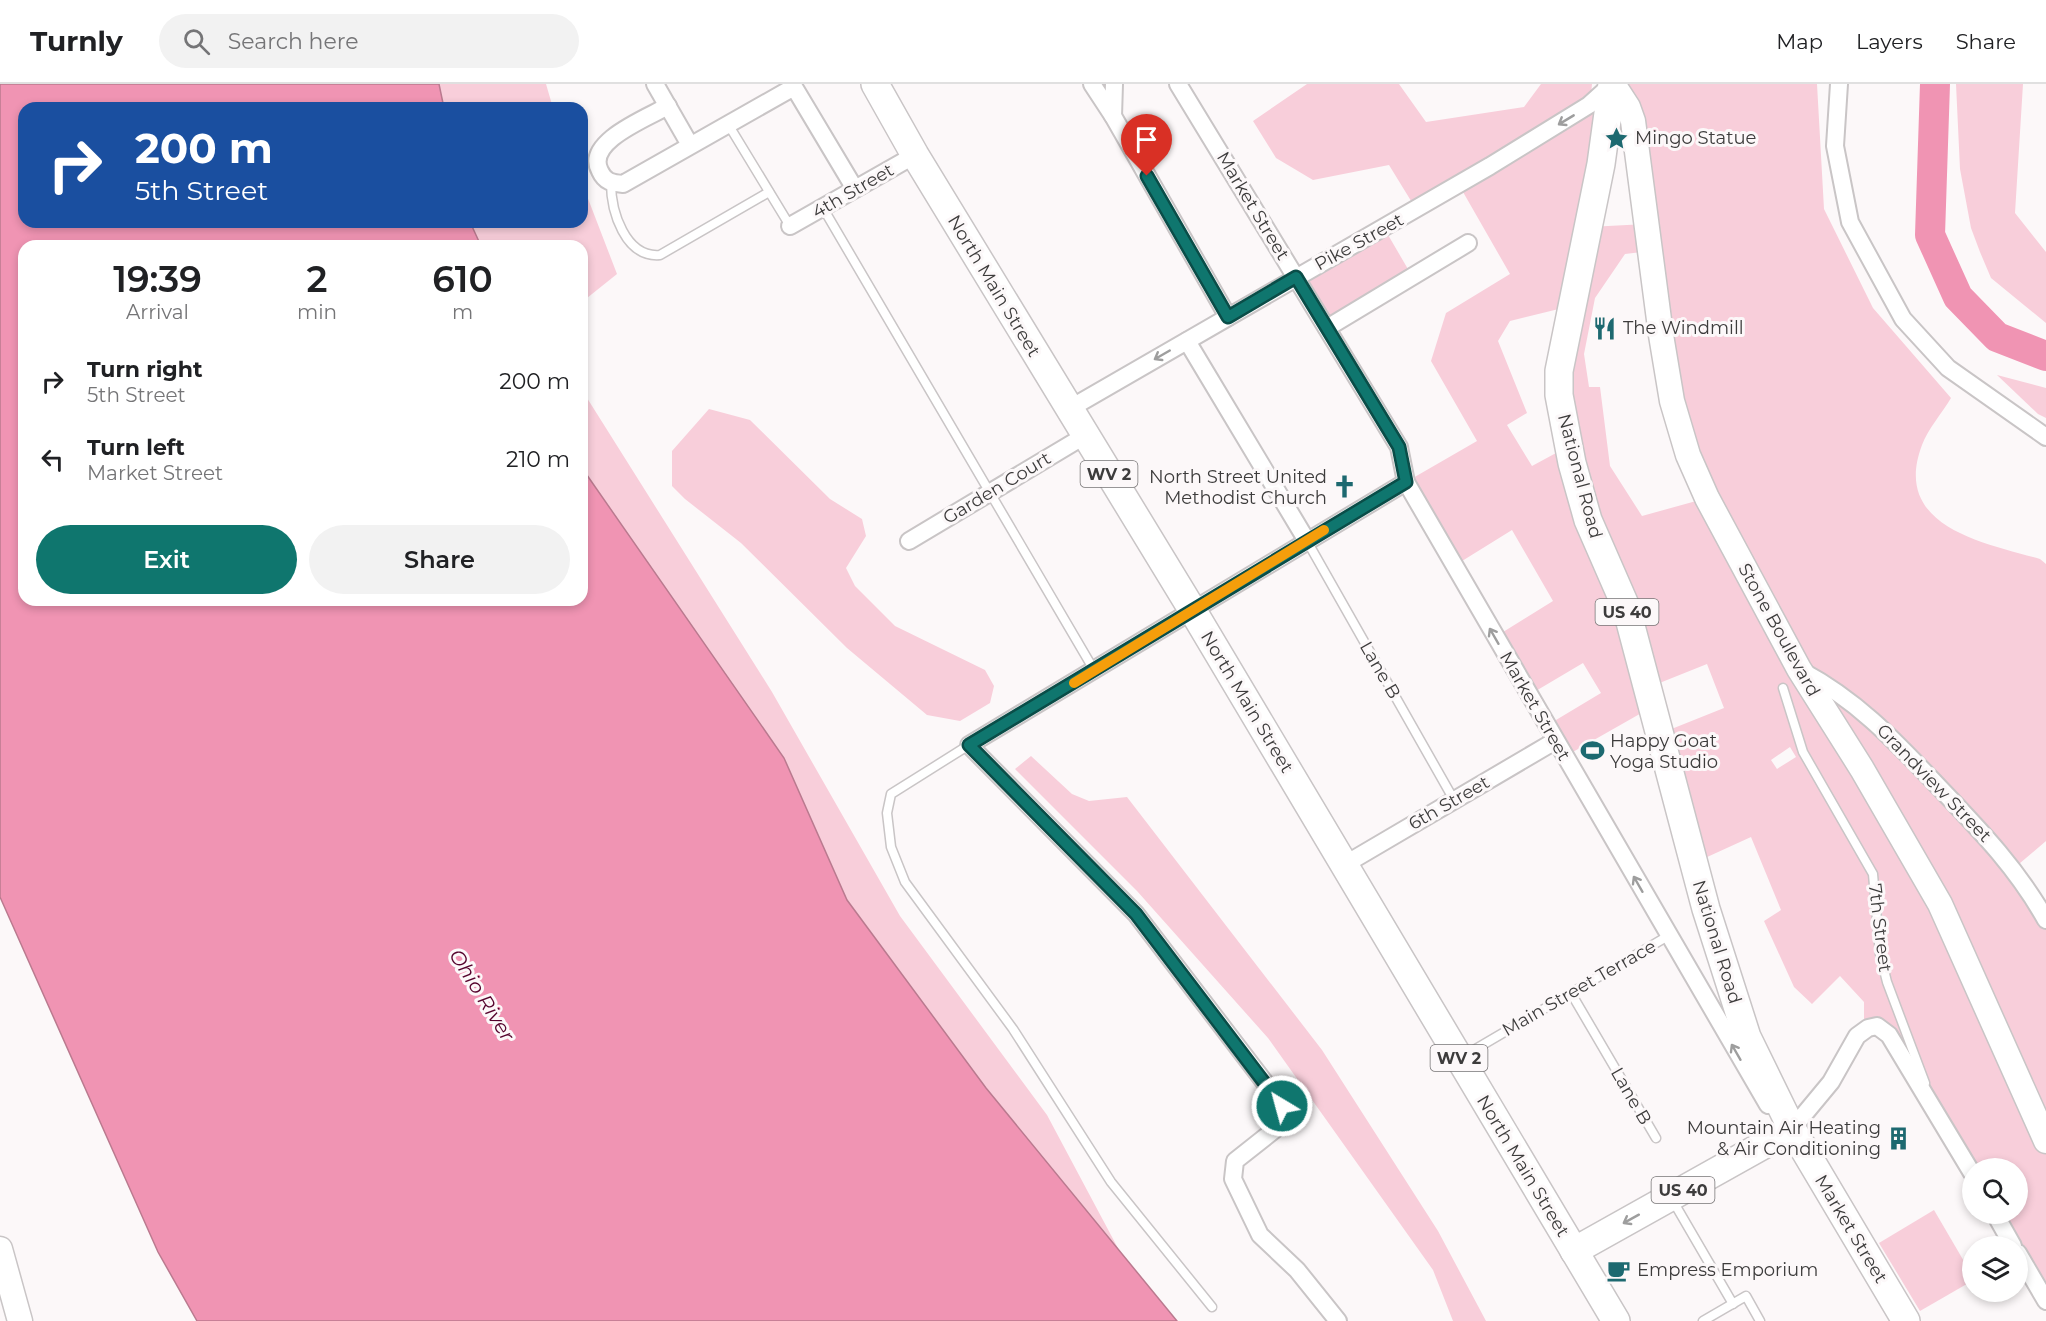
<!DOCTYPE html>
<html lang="en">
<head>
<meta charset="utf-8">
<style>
	:root { --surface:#fff; --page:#f2f2f2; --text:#202124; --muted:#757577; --line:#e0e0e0; --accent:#0f766e }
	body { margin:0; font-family:Montserrat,sans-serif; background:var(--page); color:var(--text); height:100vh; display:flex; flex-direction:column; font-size:22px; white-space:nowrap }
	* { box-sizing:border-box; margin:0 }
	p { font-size:20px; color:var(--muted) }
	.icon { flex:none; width:33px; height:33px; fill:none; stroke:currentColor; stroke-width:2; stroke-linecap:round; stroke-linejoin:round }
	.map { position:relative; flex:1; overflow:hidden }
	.panel { position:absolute; left:18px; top:156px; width:570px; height:366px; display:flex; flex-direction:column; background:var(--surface); border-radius:18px; box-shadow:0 3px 9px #0003 }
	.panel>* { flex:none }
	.top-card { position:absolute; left:18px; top:18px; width:570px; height:126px; border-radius:18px; box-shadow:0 3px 9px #0003; background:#1a4fa0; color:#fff; overflow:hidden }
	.buttons { position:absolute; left:1962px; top:1074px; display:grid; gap:12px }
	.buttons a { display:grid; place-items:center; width:66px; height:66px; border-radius:50%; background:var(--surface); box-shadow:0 3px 9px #0003; font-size:30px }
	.pin { position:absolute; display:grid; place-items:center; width:51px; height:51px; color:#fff; margin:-62px -26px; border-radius:50% 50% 50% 0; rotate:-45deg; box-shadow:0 0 6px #0007 }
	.pin .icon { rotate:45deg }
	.me { position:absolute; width:66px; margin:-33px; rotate:323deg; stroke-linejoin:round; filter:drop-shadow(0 0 4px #0008) }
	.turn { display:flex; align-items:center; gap:21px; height:126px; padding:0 18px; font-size:27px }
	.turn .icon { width:78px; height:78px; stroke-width:2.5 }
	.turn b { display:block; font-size:42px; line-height:51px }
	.eta { display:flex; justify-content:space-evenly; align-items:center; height:102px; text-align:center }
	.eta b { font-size:36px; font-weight:600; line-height:42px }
	.primary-button { display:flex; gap:12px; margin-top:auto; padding:12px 18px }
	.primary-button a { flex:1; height:69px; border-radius:36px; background:var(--accent); color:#fff; font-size:24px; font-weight:600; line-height:69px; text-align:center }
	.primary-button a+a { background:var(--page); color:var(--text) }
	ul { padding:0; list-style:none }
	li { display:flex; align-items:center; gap:18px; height:78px; padding:0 18px }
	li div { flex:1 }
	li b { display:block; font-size:22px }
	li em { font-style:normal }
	header { display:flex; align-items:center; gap:36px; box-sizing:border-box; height:84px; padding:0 30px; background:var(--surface); border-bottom:2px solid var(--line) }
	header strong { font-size:28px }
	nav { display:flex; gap:33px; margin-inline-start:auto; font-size:21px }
	.search { width:420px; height:54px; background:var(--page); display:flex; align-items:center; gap:15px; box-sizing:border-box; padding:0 21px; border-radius:33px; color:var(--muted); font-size:22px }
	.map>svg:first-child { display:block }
	.green { fill:#f8ceda; fill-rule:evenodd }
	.water { fill:#f094b3; stroke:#ba7a8f; stroke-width:1.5 }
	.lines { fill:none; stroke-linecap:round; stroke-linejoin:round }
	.river { stroke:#f094b3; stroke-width:30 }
	.lane-casing { stroke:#c9c5c6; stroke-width:11 }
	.street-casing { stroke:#c9c5c6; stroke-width:20 }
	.secondary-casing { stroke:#c9c5c6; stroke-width:27 }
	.primary-casing { stroke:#c9c5c6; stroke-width:30 }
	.lane { stroke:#fff; stroke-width:8 }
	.street { stroke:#fff; stroke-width:16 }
	.secondary { stroke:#fff; stroke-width:24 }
	.primary { stroke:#fff; stroke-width:27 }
	.oneway { stroke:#9e9e9e }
	.route-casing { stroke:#0a4d48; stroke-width:15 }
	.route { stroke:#0f766e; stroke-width:10 }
	.slow { stroke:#f59e0b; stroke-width:10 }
	.labels { text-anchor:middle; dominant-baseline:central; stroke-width:6; stroke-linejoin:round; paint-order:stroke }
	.shield { fill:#fcf8f9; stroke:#767475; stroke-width:1.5 }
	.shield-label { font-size:16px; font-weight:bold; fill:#3d3c3c }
	.poi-label { font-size:18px; fill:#3d3c3c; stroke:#fcf8f9; text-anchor:start }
	.street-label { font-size:18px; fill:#3d3c3c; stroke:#fcf8f9 }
	.water-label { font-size:20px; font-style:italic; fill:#55022c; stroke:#fcf8f9 }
</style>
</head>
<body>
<header>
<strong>Turnly</strong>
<div class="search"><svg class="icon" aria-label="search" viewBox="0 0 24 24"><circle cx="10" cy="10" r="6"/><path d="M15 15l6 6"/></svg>Search here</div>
<nav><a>Map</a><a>Layers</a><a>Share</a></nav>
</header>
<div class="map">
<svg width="2046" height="1237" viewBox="0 0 2046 1237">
	<rect width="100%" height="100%" fill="#fcf8f9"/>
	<!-- green -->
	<g class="green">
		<polygon points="439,0 546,0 553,24 444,24"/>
		<path d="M1307 0H1399L1426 38 1524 23 1541 0H1592L1591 11 1612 0H1817L1824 125 1873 224 1951 314C1942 329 1928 345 1922 361 1891 443 1984 459 2040 475L2046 480V757L2013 785 2046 836V1217L1995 1130H2018V1084H1972L1889 951 1864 946V918L1840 892 1812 920 1794 903 1764 837 1781 826 1751 753 1694 779 1659 650 1724 624 1707 580 1647 604 1652 623 1564 673 1546 642 1601 609 1583 579 1529 611 1495 553 1553 517 1512 446 1454 482 1406 398 1477 357 1431 277 1446 229 1510 190 1459 101 1416 125 1389 81 1313 96 1276 74 1253 37ZM1613 0 1646 140 1589 143ZM1650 167 1707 414 1642 432 1610 382 1600 303H1589L1584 270 1595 214 1625 170ZM1571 222 1569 362 1532 382 1507 341 1527 329 1498 257 1510 237ZM1790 663 1796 673 1777 685 1771 676Z"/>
		<polygon points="1956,0 2023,0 2015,129 2046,168 2046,239 1991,194 1980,168 1971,144 1960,85"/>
		<polygon points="582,99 617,190 582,218 582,162 481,162 470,138 582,138"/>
		<polygon points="1384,144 1412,192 1327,244 1296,193"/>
		<polygon points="1997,291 2046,304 2046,334 2038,330"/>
		<polygon points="582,306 772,608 900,832 1047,1031 1120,1168 986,1004 847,816 784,674 582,384"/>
		<polygon points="709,325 750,336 830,415 862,435 866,452 846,484 855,502 895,542 985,586 994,602 990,619 960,637 927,631 847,564 741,459 685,415 672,402 672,367"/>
		<polygon points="1031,672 1072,710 1089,717 1127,713 1322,966 1438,1147 1486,1237 1453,1237 1433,1186 1268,954 1137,807 1015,685"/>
		<polygon points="1934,1126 1972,1191 1972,1197 1920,1227 1879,1159"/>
	</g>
	<!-- water -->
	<polygon class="water" points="0,0 439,0 444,24 24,24 24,138 470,138 481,162 24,162 24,516 582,516 582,384 784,674 847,816 986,1004 1177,1237 197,1237 158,1168 0,813"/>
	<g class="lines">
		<!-- river -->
		<polyline class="river" points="1935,0 1930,151 1958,213 1997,253 2046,272"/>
		<defs>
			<g id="lane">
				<polyline points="728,40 790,142"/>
				<path d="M611 99C611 127 625 174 660 171L769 108"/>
				<polyline points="823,124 1094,586"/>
				<polyline points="1307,457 1454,716"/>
				<polyline points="1783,604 1803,668 1873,790 1880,870 1887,898 1925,999"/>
				<polyline points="969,661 891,710 887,729 891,763 905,798 1013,945 1111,1098 1212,1223"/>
				<polyline points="1571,909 1656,1054"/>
				<polyline points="1462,973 1668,852"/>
				<polyline points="1673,1117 1733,1220"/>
				<polyline points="1703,1237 1746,1212 1760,1237"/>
			</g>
			<g id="street">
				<polyline points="655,0 690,61"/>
				<polyline points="1092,0 1113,32 1228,233"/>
				<polyline points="1178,0 1399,363 1406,398 1768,1021"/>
				<polyline points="1839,0 1835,62 1850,138 1903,235 1948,284 2046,353"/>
				<path d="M668 22C647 34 584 58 600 87 605 98 612 99 623 100L794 3 855 105"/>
				<polyline points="1113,32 1114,0"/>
				<polyline points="790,142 915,71"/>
				<polyline points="1327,244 1468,159"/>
				<polyline points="1187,257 1307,457"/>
				<polyline points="1069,325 1490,82 1589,21 1611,1"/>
				<polyline points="909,457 1086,351"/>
				<path d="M1802 587C1858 617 1894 656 1937 701 1978 744 2017 784 2046 836"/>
				<polyline points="1344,781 1555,657"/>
				<polyline points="1788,1041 1792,1045 1831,998 1857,952 1868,944 1877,942 1889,951 1972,1089"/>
				<polyline points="1995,1130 2013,1162"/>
				<polyline points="2018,1169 2046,1217"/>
				<polyline points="1338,1237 1297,1186 1260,1151 1233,1095 1235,1077 1278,1043 1282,1021 1136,830 969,661 1406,398"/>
			</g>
			<g id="secondary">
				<polyline points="1613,0 1628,23 1633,37 1661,251 1672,317 1688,371 1707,414 1799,585 1862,685 1940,820 2046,1057"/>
				<polyline points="0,1165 20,1237"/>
			</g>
			<g id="primary">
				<polyline points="875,0 915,71 1193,527 1616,1237"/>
				<polyline points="1612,0 1601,80 1559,287 1559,311 1572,379 1588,436 1626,523 1706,825 1747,953 1792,1045 1906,1237"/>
				<polyline points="1574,1167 1792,1045"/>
			</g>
		</defs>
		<!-- lane casing -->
		<use href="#lane" class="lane-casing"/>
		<!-- street casing -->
		<use href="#street" class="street-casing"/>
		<!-- secondary casing -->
		<use href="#secondary" class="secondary-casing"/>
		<!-- primary casing -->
		<use href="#primary" class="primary-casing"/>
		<!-- lane -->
		<use href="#lane" class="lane"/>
		<!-- street -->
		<use href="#street" class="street"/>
		<!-- secondary -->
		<use href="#secondary" class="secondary"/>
		<!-- primary -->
		<use href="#primary" class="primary"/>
	</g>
	<!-- one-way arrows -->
	<defs><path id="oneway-shaft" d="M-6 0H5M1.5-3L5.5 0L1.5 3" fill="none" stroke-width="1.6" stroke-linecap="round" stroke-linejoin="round" transform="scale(1.5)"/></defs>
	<g class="oneway">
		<use href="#oneway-shaft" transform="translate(1566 36) rotate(149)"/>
		<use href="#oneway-shaft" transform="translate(1162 271) rotate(150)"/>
		<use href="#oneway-shaft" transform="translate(1494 552) rotate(-120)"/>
		<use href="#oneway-shaft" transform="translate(1638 800) rotate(-120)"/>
		<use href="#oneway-shaft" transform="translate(1736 968) rotate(-120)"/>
		<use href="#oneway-shaft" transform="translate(1631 1135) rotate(151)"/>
	</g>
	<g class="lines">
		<defs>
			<polyline id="route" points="1147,92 1228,233 1296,193 1399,363 1406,398 969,661 1136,830 1282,1022"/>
		</defs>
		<!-- route casing -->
		<use href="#route" class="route-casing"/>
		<!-- route -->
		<use href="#route" class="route"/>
		<!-- slow -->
		<polyline class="slow" points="1074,599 1324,446"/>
	</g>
	<!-- icons -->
	<defs>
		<symbol id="sight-bare" viewBox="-9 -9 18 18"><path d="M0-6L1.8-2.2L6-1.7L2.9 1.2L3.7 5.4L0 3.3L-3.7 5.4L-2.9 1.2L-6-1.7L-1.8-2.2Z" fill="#1d6970" stroke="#fcf8f9" stroke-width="2.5" paint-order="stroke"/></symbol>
		<symbol id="restaurant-bare" viewBox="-9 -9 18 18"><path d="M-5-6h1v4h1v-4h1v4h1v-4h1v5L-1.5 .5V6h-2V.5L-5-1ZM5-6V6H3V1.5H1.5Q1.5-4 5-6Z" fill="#1d6970" stroke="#fcf8f9" stroke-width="2.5" paint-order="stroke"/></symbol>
		<symbol id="church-bare" viewBox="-9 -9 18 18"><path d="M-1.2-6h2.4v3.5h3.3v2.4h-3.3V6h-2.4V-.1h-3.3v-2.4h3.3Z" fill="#1d6970" stroke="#fcf8f9" stroke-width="2.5" paint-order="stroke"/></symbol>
		<symbol id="stadium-bare" viewBox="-9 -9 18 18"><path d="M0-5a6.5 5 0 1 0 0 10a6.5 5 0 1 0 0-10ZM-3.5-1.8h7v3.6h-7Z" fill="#1d6970" stroke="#fcf8f9" stroke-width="2.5" paint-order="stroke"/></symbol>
		<symbol id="building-bare" viewBox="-9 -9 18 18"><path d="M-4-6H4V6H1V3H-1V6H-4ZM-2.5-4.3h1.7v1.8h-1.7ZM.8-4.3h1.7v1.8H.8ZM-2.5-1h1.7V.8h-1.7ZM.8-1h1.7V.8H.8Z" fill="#1d6970" stroke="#fcf8f9" stroke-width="2.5" paint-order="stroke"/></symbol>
		<symbol id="cafe-bare" viewBox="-9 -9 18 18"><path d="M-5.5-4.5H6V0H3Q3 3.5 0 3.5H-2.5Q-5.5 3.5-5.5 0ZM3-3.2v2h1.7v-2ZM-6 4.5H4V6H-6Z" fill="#1d6970" stroke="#fcf8f9" stroke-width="2.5" paint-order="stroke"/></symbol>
	</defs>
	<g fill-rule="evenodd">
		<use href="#sight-bare" x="1600" y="38" width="33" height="33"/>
		<use href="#restaurant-bare" x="1588" y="228" width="33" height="33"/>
		<use href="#church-bare" x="1328" y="386" width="33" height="33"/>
		<use href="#stadium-bare" x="1576" y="650" width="33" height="33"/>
		<use href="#building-bare" x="1882" y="1038" width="33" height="33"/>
		<use href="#cafe-bare" x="1602" y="1170" width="33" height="33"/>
	</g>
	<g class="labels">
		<!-- shield labels -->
		<g class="shield">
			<rect x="1080.5" y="377" width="57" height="26" rx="4.5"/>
			<rect x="1595.5" y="515" width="63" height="26" rx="4.5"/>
			<rect x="1430.5" y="961" width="57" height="26" rx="4.5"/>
			<rect x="1651.5" y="1093" width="63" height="26" rx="4.5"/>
		</g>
		<g class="shield-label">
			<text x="1109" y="390">WV 2</text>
			<text x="1627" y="528">US 40</text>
			<text x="1459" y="974">WV 2</text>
			<text x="1683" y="1106">US 40</text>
		</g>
		<!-- poi labels -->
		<g class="poi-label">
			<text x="1635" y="54">Mingo Statue</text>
			<text x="1623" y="244">The Windmill</text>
			<text x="1327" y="393" text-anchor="end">North Street United<tspan x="1327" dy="21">Methodist Church</tspan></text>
			<text x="1610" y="657">Happy Goat<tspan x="1610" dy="21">Yoga Studio</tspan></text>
			<text x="1881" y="1044" text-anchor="end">Mountain Air Heating<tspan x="1881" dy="21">&amp; Air Conditioning</tspan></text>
			<text x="1637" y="1186">Empress Emporium</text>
		</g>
		<!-- street labels -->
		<g class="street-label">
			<text transform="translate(853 107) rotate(-30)">4th Street</text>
			<text transform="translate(1253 122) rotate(59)">Market Street</text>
			<text transform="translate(1359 158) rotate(-29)">Pike Street</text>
			<text transform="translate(994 202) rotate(59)">North Main Street</text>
			<text transform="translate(1580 392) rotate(75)">National Road</text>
			<text transform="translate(997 404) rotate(-31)">Garden Court</text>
			<text transform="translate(1779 546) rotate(61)">Stone Boulevard</text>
			<text transform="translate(1380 586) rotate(60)">Lane B</text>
			<text transform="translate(1247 618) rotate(59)">North Main Street</text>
			<text transform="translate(1535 622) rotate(60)">Market Street</text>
			<text transform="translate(1934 699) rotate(46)">Grandview Street</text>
			<text transform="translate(1449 719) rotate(-30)">6th Street</text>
			<text transform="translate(1880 844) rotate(83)">7th Street</text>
			<text transform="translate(1717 858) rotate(73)">National Road</text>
			<text transform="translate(1579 904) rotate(-30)">Main Street Terrace</text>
			<text transform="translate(1631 1012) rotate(60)">Lane B</text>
			<text transform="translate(1523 1082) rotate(59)">North Main Street</text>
			<text transform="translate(1851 1145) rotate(59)">Market Street</text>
		</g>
		<!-- water labels -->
		<g class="water-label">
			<text transform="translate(482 911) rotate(58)">Ohio River</text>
		</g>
	</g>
</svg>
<div class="buttons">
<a><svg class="icon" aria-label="search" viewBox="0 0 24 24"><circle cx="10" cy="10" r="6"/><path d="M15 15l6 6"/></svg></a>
<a><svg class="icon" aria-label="layers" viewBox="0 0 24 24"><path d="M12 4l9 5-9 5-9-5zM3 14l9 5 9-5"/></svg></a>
</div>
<div class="pin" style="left:1147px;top:92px;background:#d93025"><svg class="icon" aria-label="arrive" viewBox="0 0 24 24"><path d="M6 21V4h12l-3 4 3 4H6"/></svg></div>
<svg class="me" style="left:1282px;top:1022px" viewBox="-20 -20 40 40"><circle r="17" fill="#0f766e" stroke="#fff" stroke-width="3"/><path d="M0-11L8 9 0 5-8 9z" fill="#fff"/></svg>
<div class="top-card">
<div class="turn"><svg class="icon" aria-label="right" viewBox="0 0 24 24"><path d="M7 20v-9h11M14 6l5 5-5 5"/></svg><div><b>200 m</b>5th Street</div></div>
</div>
<section class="panel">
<div class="eta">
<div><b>19:39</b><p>Arrival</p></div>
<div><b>2</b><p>min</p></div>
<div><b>610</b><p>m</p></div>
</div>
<ul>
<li><svg class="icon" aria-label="right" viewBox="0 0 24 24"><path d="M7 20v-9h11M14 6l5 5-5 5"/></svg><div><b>Turn right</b><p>5th Street</p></div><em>200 m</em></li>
<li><svg class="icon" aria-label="left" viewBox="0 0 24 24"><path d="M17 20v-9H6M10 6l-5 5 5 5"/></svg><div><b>Turn left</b><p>Market Street</p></div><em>210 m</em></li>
</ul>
<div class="primary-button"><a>Exit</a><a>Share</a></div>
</section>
</div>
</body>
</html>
